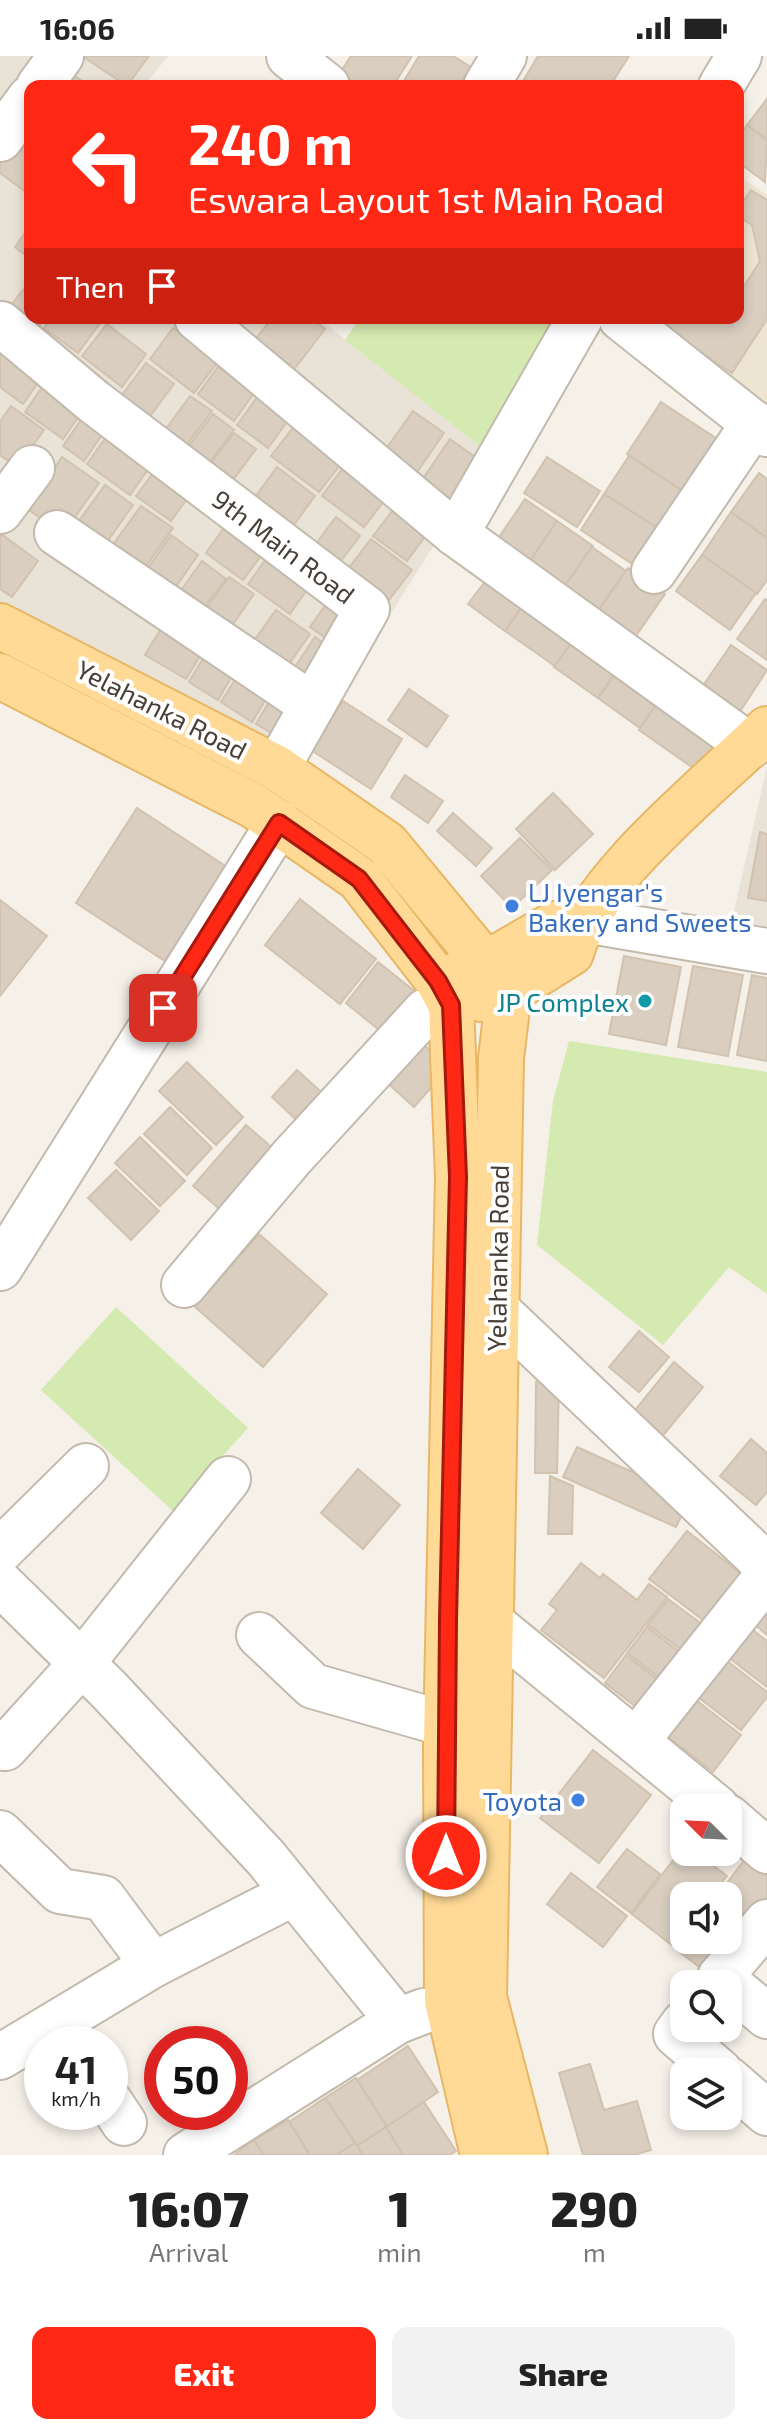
<!DOCTYPE html>
<html lang="en">
<head>
<meta charset="utf-8">
<style>
	:root { --surface:#fff; --page:#f2f2f2; --text:#222; --muted:#767676; --accent:#ff2815 }
	body { margin:0; font-family:"Exo 2",sans-serif; background:var(--page); color:var(--text); height:100vh; display:flex; flex-direction:column; font-size:30px; white-space:nowrap }
	* { box-sizing:border-box; margin:0 }
	p { font-size:26px; color:var(--muted) }
	.icon { flex:none; width:44px; height:44px; fill:none; stroke:currentColor; stroke-width:2; stroke-linecap:round; stroke-linejoin:round }
	.map { position:relative; height:2099px; overflow:hidden }
	.details { display:flex; flex-direction:column; background:var(--surface); flex:1 }
	.details>* { flex:none }
	.hud { position:absolute; left:24px; top:24px; width:720px; height:244px; border-radius:16px; box-shadow:0 4px 12px #0003; background:#ff2815; color:#fff; overflow:hidden }
	.needle { width:52px; rotate:294deg }
	.controls { position:absolute; left:670px; top:1738px; display:grid; gap:16px }
	.controls a { display:grid; place-items:center; width:72px; height:72px; border-radius:16px; background:var(--surface); box-shadow:0 4px 12px #0003; font-size:40px }
	.speed { position:absolute; left:24px; top:1970px; display:flex; gap:16px; font-size:40px; font-weight:700; text-align:center }
	.speed>* { display:grid; place-content:center; width:104px; height:104px; border-radius:50%; background:var(--surface); box-shadow:0 4px 12px #0003; line-height:1 }
	.speed small { font-size:20px; font-weight:400 }
	.speed .limit { border:12px solid #d22; background:#fff; color:#111 }
	.pin { position:absolute; display:grid; place-items:center; width:68px; height:68px; color:#fff; margin:-34px; border-radius:16px; box-shadow:0 4px 12px #0006 }
	.me { position:absolute; width:88px; margin:-44px; rotate:0deg; stroke-linejoin:round; filter:drop-shadow(0 0 6px #0008) }
	.turn { display:flex; align-items:center; gap:28px; height:168px; padding:0 32px; font-size:36px }
	.turn .icon { width:104px; height:104px; stroke-width:2.5 }
	.turn b { display:block; font-size:56px; line-height:68px }
	.then { display:flex; align-items:center; height:76px; padding:0 32px; background:#0003; gap:16px; font-size:30px }
	.eta { display:flex; justify-content:space-evenly; align-items:center; height:136px; text-align:center }
	.eta b { font-size:48px; font-weight:800; line-height:56px }
	.cta { display:flex; gap:16px; margin-top:auto; padding:16px 32px }
	.cta a { flex:1; height:92px; border-radius:16px; background:var(--accent); color:#fff; font-size:32px; font-weight:800; line-height:92px; text-align:center }
	.cta a+a { background:var(--page); color:var(--text) }
	.status { display:flex; justify-content:space-between; align-items:center; height:56px; padding:0 40px; background:var(--surface); direction:ltr }
	.status svg { height:22px; fill:currentColor }
	.map>svg:first-child { display:block }
	.residential { fill:#e9e2d6 }
	.education { fill:#eee4d2 }
	.green { fill:#d4eab0 }
	.building { fill:#dacec0; stroke:#d2c2b0; stroke-width:2 }
	.lines { fill:none; stroke-linecap:round; stroke-linejoin:round }
	.minor-casing { stroke:#c3baad; stroke-width:48 }
	.major-casing { stroke:#e7b764; stroke-width:48 }
	.minor { stroke:#fff; stroke-width:44 }
	.major { stroke:#ffda97; stroke-width:44 }
	.route-casing { stroke:#a61a0e; stroke-width:20 }
	.route { stroke:#ff2815; stroke-width:14 }
	.shop-dot { fill:#3f7fe0; stroke:#fff; stroke-width:3 }
	.culture-dot { fill:#0f9aa8; stroke:#fff; stroke-width:3 }
	.labels { text-anchor:middle; dominant-baseline:central; stroke-width:8; stroke-linejoin:round; paint-order:stroke }
	.street-label { font-size:26px; fill:#484037; stroke:#fff }
	.shop-label { font-size:26px; fill:#366cbe; stroke:#fff; text-anchor:start }
	.culture-label { font-size:26px; fill:#0d838f; stroke:#fff; text-anchor:end }
</style>
</head>
<body>
<div class="status"><b>16:06</b><svg viewBox="0 0 49 12"><path d="M0 12V9h3v3zM5 12V6h3v6zM10 12V3h3v9zM15 12V0h3v12zM26 1h20v11H26zM47 4h2v5h-2z"/></svg></div>
<div class="map">
<svg width="767" height="2099" viewBox="0 0 767 2099">
	<rect width="100%" height="100%" fill="#f5f0e8"/>
	<!-- residential -->
	<g class="residential">
		<polygon points="0,0 54,0 0,73"/>
		<polygon points="74,0 168,0 144,30 52,30"/>
		<polygon points="30,59 30,262 318,262 491,399 300,701 0,546 0,99"/>
		<polygon points="767,711 767,870 732,864"/>
	</g>
	<!-- education -->
	<polygon class="education" points="738,119 767,139 767,369 630,262 738,262"/>
	<!-- green -->
	<g class="green">
		<polygon points="360,262 562,262 491,399 345,284"/>
		<polygon points="569,985 767,1016 767,1238 729,1211 663,1289 537,1189 553,1045"/>
		<polygon points="116,1251 248,1372 173,1455 41,1334"/>
	</g>
	<!-- building -->
	<g class="building">
		<polygon points="82,0 149,0 127,30"/>
		<polygon points="351,0 412,0 393,30 355,30 338,20"/>
		<polygon points="419,0 453,0 474,13 464,30 401,30"/>
		<polygon points="538,0 629,0 610,30 520,30"/>
		<polygon points="68,15 89,30 57,30"/>
		<polygon points="767,43 767,84 747,69"/>
		<polygon points="747,69 767,84 765,126 738,106 738,82"/>
		<polygon points="18,82 30,91 30,139 0,117 0,107"/>
		<polygon points="751,134 767,144 767,263 732,317 662,271 667,262 738,262 738,240 760,205 752,169 738,160 738,153"/>
		<polygon points="30,170 30,203 15,191"/>
		<polygon points="30,225 30,262 45,262 39,270 11,249"/>
		<polygon points="51,262 102,262 103,263 78,297 44,272"/>
		<polygon points="272,262 311,262 325,273 289,320 250,290"/>
		<polygon points="107,268 146,298 122,331 82,300"/>
		<polygon points="173,272 218,306 194,337 150,303"/>
		<polygon points="0,294 44,318 23,348 0,331"/>
		<polygon points="146,307 174,328 147,364 119,343"/>
		<polygon points="218,311 254,337 234,365 198,338"/>
		<polygon points="45,327 83,354 63,383 25,356"/>
		<polygon points="190,340 212,355 186,390 165,374"/>
		<polygon points="258,340 289,363 268,392 237,369"/>
		<polygon points="661,346 722,386 689,439 627,398"/>
		<polygon points="11,350 44,374 17,411 0,399 0,366"/>
		<polygon points="413,355 444,377 413,422 381,400"/>
		<polygon points="213,358 234,374 210,406 189,390"/>
		<polygon points="83,361 104,376 84,405 63,390"/>
		<polygon points="296,368 344,404 319,436 271,400"/>
		<polygon points="111,374 154,405 130,439 87,408"/>
		<polygon points="234,377 256,393 230,428 208,411"/>
		<polygon points="450,383 482,406 452,450 420,427"/>
		<polygon points="629,400 689,439 664,476 604,438"/>
		<polygon points="62,401 99,427 63,478 26,452"/>
		<polygon points="547,401 600,435 577,471 524,437"/>
		<polygon points="160,408 194,433 171,465 136,440"/>
		<polygon points="345,409 387,441 364,471 322,440"/>
		<polygon points="277,411 315,440 288,477 250,448"/>
		<polygon points="759,417 767,423 767,482 731,456"/>
		<polygon points="105,429 133,449 104,490 75,470"/>
		<polygon points="604,438 664,476 640,513 581,474"/>
		<polygon points="525,443 557,465 527,509 495,487"/>
		<polygon points="141,450 173,472 141,517 109,494"/>
		<polygon points="396,450 429,475 407,505 373,480"/>
		<polygon points="731,456 767,482 767,524 757,538 702,499"/>
		<polygon points="336,461 360,480 336,511 312,493"/>
		<polygon points="231,462 269,489 243,524 206,497"/>
		<polygon points="557,465 593,490 564,531 529,507"/>
		<polygon points="0,477 38,505 12,541 0,533"/>
		<polygon points="171,479 198,499 168,542 141,522"/>
		<polygon points="371,483 412,514 385,549 344,518"/>
		<polygon points="592,491 626,515 598,555 564,531"/>
		<polygon points="271,496 312,526 290,558 248,528"/>
		<polygon points="702,499 756,537 730,574 676,535"/>
		<polygon points="202,505 226,523 205,550 182,533"/>
		<polygon points="628,512 665,538 635,581 598,555"/>
		<polygon points="490,519 526,544 505,575 468,548"/>
		<polygon points="229,521 254,538 222,584 197,565"/>
		<polygon points="530,540 580,575 555,610 505,575"/>
		<polygon points="331,541 354,557 333,587 310,571"/>
		<polygon points="765,543 767,545 767,604 737,583"/>
		<polygon points="276,554 310,578 280,621 246,596"/>
		<polygon points="162,571 203,595 186,623 145,599"/>
		<polygon points="580,575 623,606 598,642 554,611"/>
		<polygon points="315,581 337,597 314,629 293,614"/>
		<polygon points="731,589 767,614 737,660 700,634"/>
		<polygon points="208,594 237,611 218,644 189,626"/>
		<polygon points="620,611 662,640 640,672 598,642"/>
		<polygon points="238,619 269,638 252,666 221,646"/>
		<polygon points="409,633 448,660 427,691 388,664"/>
		<polygon points="662,640 720,682 696,714 639,674"/>
		<polygon points="272,641 301,659 285,685 256,668"/>
		<polygon points="343,645 402,683 371,733 311,694"/>
		<polygon points="405,719 443,745 428,767 391,741"/>
		<polygon points="553,737 593,778 555,814 516,773"/>
		<polygon points="137,752 227,811 165,905 76,847"/>
		<polygon points="453,757 492,792 476,810 437,775"/>
		<polygon points="760,776 767,778 767,845 748,842"/>
		<polygon points="520,782 552,814 512,852 481,820"/>
		<polygon points="300,843 376,903 340,948 265,889"/>
		<polygon points="0,844 47,880 0,940"/>
		<polygon points="624,900 681,911 666,989 609,978"/>
		<polygon points="378,906 422,941 389,982 346,947"/>
		<polygon points="693,910 743,919 728,1000 678,991"/>
		<polygon points="752,919 767,922 767,1005 737,999"/>
		<polygon points="418,984 437,1000 436,1026 414,1051 383,1023"/>
		<polygon points="187,1006 243,1061 216,1089 159,1035"/>
		<polygon points="297,1014 330,1044 305,1072 272,1041"/>
		<polygon points="170,1051 212,1092 187,1119 144,1078"/>
		<polygon points="246,1069 284,1102 231,1163 193,1130"/>
		<polygon points="140,1081 185,1125 160,1150 115,1107"/>
		<polygon points="116,1114 159,1155 131,1184 88,1142"/>
		<polygon points="259,1178 327,1238 263,1311 195,1251"/>
		<polygon points="639,1275 669,1301 639,1336 609,1311"/>
		<polygon points="674,1306 703,1331 660,1383 631,1359"/>
		<polygon points="536,1326 559,1326 557,1417 535,1417"/>
		<polygon points="751,1383 767,1397 767,1436 756,1449 720,1420"/>
		<polygon points="577,1391 690,1442 676,1471 563,1421"/>
		<polygon points="358,1413 400,1449 363,1493 321,1457"/>
		<polygon points="550,1420 573,1430 572,1478 548,1478"/>
		<polygon points="687,1475 744,1520 707,1567 649,1523"/>
		<polygon points="581,1507 600,1522 603,1518 637,1544 649,1528 667,1541 604,1622 541,1574 557,1554 549,1548"/>
		<polygon points="668,1543 703,1569 683,1595 648,1569"/>
		<polygon points="767,1550 767,1579 753,1567"/>
		<polygon points="647,1571 681,1597 661,1623 627,1597"/>
		<polygon points="750,1572 767,1585 767,1631 728,1601"/>
		<polygon points="626,1599 661,1626 640,1654 605,1627"/>
		<polygon points="726,1604 767,1636 767,1641 741,1674 698,1641"/>
		<polygon points="696,1644 741,1679 713,1716 668,1681"/>
		<polygon points="593,1694 651,1739 599,1807 540,1762"/>
		<polygon points="684,1790 684,1796 695,1796 727,1820 711,1840 684,1840 684,1876 673,1890 632,1858"/>
		<polygon points="627,1793 660,1818 631,1857 597,1831"/>
		<polygon points="746,1802 767,1817 767,1849 712,1921 676,1893 684,1883 728,1884 728,1840 717,1840"/>
		<polygon points="571,1817 627,1860 603,1891 547,1848"/>
		<polygon points="408,1990 438,2036 387,2071 357,2024"/>
		<polygon points="590,2008 604,2054 637,2045 651,2094 634,2099 583,2099 559,2017"/>
		<polygon points="356,2022 387,2071 357,2090 325,2042"/>
		<polygon points="325,2042 355,2087 336,2099 310,2099 289,2066"/>
		<polygon points="424,2046 456,2095 450,2099 403,2099 386,2071"/>
		<polygon points="288,2064 310,2099 263,2099 254,2084"/>
		<polygon points="386,2071 403,2099 363,2099 357,2090"/>
		<polygon points="254,2084 263,2099 234,2099"/>
		<polygon points="355,2087 363,2099 336,2099"/>
	</g>
	<g class="lines">
		<defs>
			<g id="minor">
				<polyline points="289,0 327,30"/>
				<polyline points="39,30 61,0"/>
				<polyline points="486,30 504,0"/>
				<polyline points="721,30 739,0"/>
				<polyline points="0,83 30,42"/>
				<polyline points="197,262 456,478 750,690"/>
				<polyline points="621,262 767,378"/>
				<polyline points="1,268 93,345 367,553 277,712"/>
				<polyline points="0,455 32,412"/>
				<polyline points="57,477 312,649"/>
				<polyline points="456,478 580,262"/>
				<polyline points="654,515 754,367"/>
				<polyline points="585,864 767,895"/>
				<polyline points="0,1212 279,767"/>
				<polyline points="184,1229 292,1101 426,955"/>
				<polyline points="496,1253 767,1510"/>
				<polyline points="0,1495 86,1410"/>
				<polyline points="0,1527 109,1634 266,1802 398,1965"/>
				<polyline points="488,1564 717,1752"/>
				<polyline points="259,1579 313,1630 446,1668"/>
				<polyline points="637,1684 767,1520"/>
				<polyline points="5,1692 82,1607 228,1423"/>
				<polyline points="728,1761 767,1795"/>
				<polyline points="0,1777 60,1835 103,1842 153,1909 0,2001"/>
				<polyline points="767,1866 720,1921 767,1960"/>
				<polyline points="153,1909 294,1837"/>
				<polyline points="684,1967 676,1978 720,2016"/>
				<polyline points="728,2023 767,2057"/>
				<polyline points="110,2046 124,2067"/>
				<polyline points="186,2099 398,1965 424,1955"/>
			</g>
			<g id="major">
				<polyline points="0,570 277,712 387,788 509,936 501,1002 484,1941 525,2099"/>
				<polyline points="0,620 254,750 359,823 438,925 451,949 458,1121 446,1684 447,1945 483,2099"/>
				<polyline points="461,916 487,907 555,868 577,877"/>
				<path d="M481 943 509 936 571 897C592 822 709 730 767 673"/>
			</g>
		</defs>
		<!-- minor casing -->
		<use href="#minor" class="minor-casing"/>
		<!-- major casing -->
		<use href="#major" class="major-casing"/>
		<!-- minor -->
		<use href="#minor" class="minor"/>
		<!-- major -->
		<use href="#major" class="major"/>
	</g>
	<g class="lines">
		<defs>
			<polyline id="route" points="163,952 279,767 359,823 438,925 451,949 458,1121 448,1564 446,1800"/>
		</defs>
		<!-- route casing -->
		<use href="#route" class="route-casing"/>
		<!-- route -->
		<use href="#route" class="route"/>
	</g>
	<!-- markers -->
	<g class="shop-dot">
		<circle cx="512" cy="850" r="8"/>
		<circle cx="578" cy="1744" r="8"/>
	</g>
	<circle class="culture-dot" cx="645" cy="945" r="8"/>
	<g class="labels">
		<!-- street labels -->
		<g class="street-label">
			<text transform="translate(284 490) rotate(37)">9th Main Road</text>
			<text transform="translate(162 653) rotate(27)">Yelahanka Road</text>
			<text transform="translate(497 1202) rotate(-89)">Yelahanka Road</text>
		</g>
		<!-- shop labels -->
		<g class="shop-label">
			<text x="528" y="835">LJ Iyengar's<tspan x="528" dy="30">Bakery and Sweets</tspan></text>
			<text x="562" y="1744" text-anchor="end">Toyota</text>
		</g>
		<!-- culture labels -->
		<g class="culture-label">
			<text x="629" y="945">JP Complex</text>
		</g>
	</g>
</svg>
<div class="controls">
<a><svg class="needle" viewBox="-14 -14 28 28"><path d="M0-13l5 13h-10z" fill="#e53935"/><path d="M0 13l5-13h-10z" fill="#767676"/></svg></a>
<a><svg class="icon" aria-label="sound" viewBox="0 0 24 24"><path d="M4 9h4l5-4v14l-5-4H4zM17 9q2 3 0 6"/></svg></a>
<a><svg class="icon" aria-label="search" viewBox="0 0 24 24"><circle cx="10" cy="10" r="6"/><path d="M15 15l6 6"/></svg></a>
<a><svg class="icon" aria-label="layers" viewBox="0 0 24 24"><path d="M12 4l9 5-9 5-9-5zM3 14l9 5 9-5"/></svg></a>
</div>
<div class="speed"><div>41<small>km/h</small></div><div class="limit">50</div></div>
<div class="pin" style="left:163px;top:952px;background:#d93025"><svg class="icon" aria-label="arrive" viewBox="0 0 24 24"><path d="M6 21V4h12l-3 4 3 4H6"/></svg></div>
<svg class="me" style="left:446px;top:1800px" viewBox="-20 -20 40 40"><circle r="17" fill="#ff2815" stroke="#fff" stroke-width="3"/><path d="M0-11L8 9 0 5-8 9z" fill="#fff"/></svg>
<div class="hud">
<div class="turn"><svg class="icon" aria-label="left" viewBox="0 0 24 24"><path d="M17 20v-9H6M10 6l-5 5 5 5"/></svg><div><b>240 m</b>Eswara Layout 1st Main Road</div></div>
<div class="then">Then<svg class="icon" aria-label="arrive" viewBox="0 0 24 24"><path d="M6 21V4h12l-3 4 3 4H6"/></svg></div>
</div>
</div>
<section class="details">
<div class="eta">
<div><b>16:07</b><p>Arrival</p></div>
<div><b>1</b><p>min</p></div>
<div><b>290</b><p>m</p></div>
</div>
<div class="cta"><a>Exit</a><a>Share</a></div>
</section>
</body>
</html>
